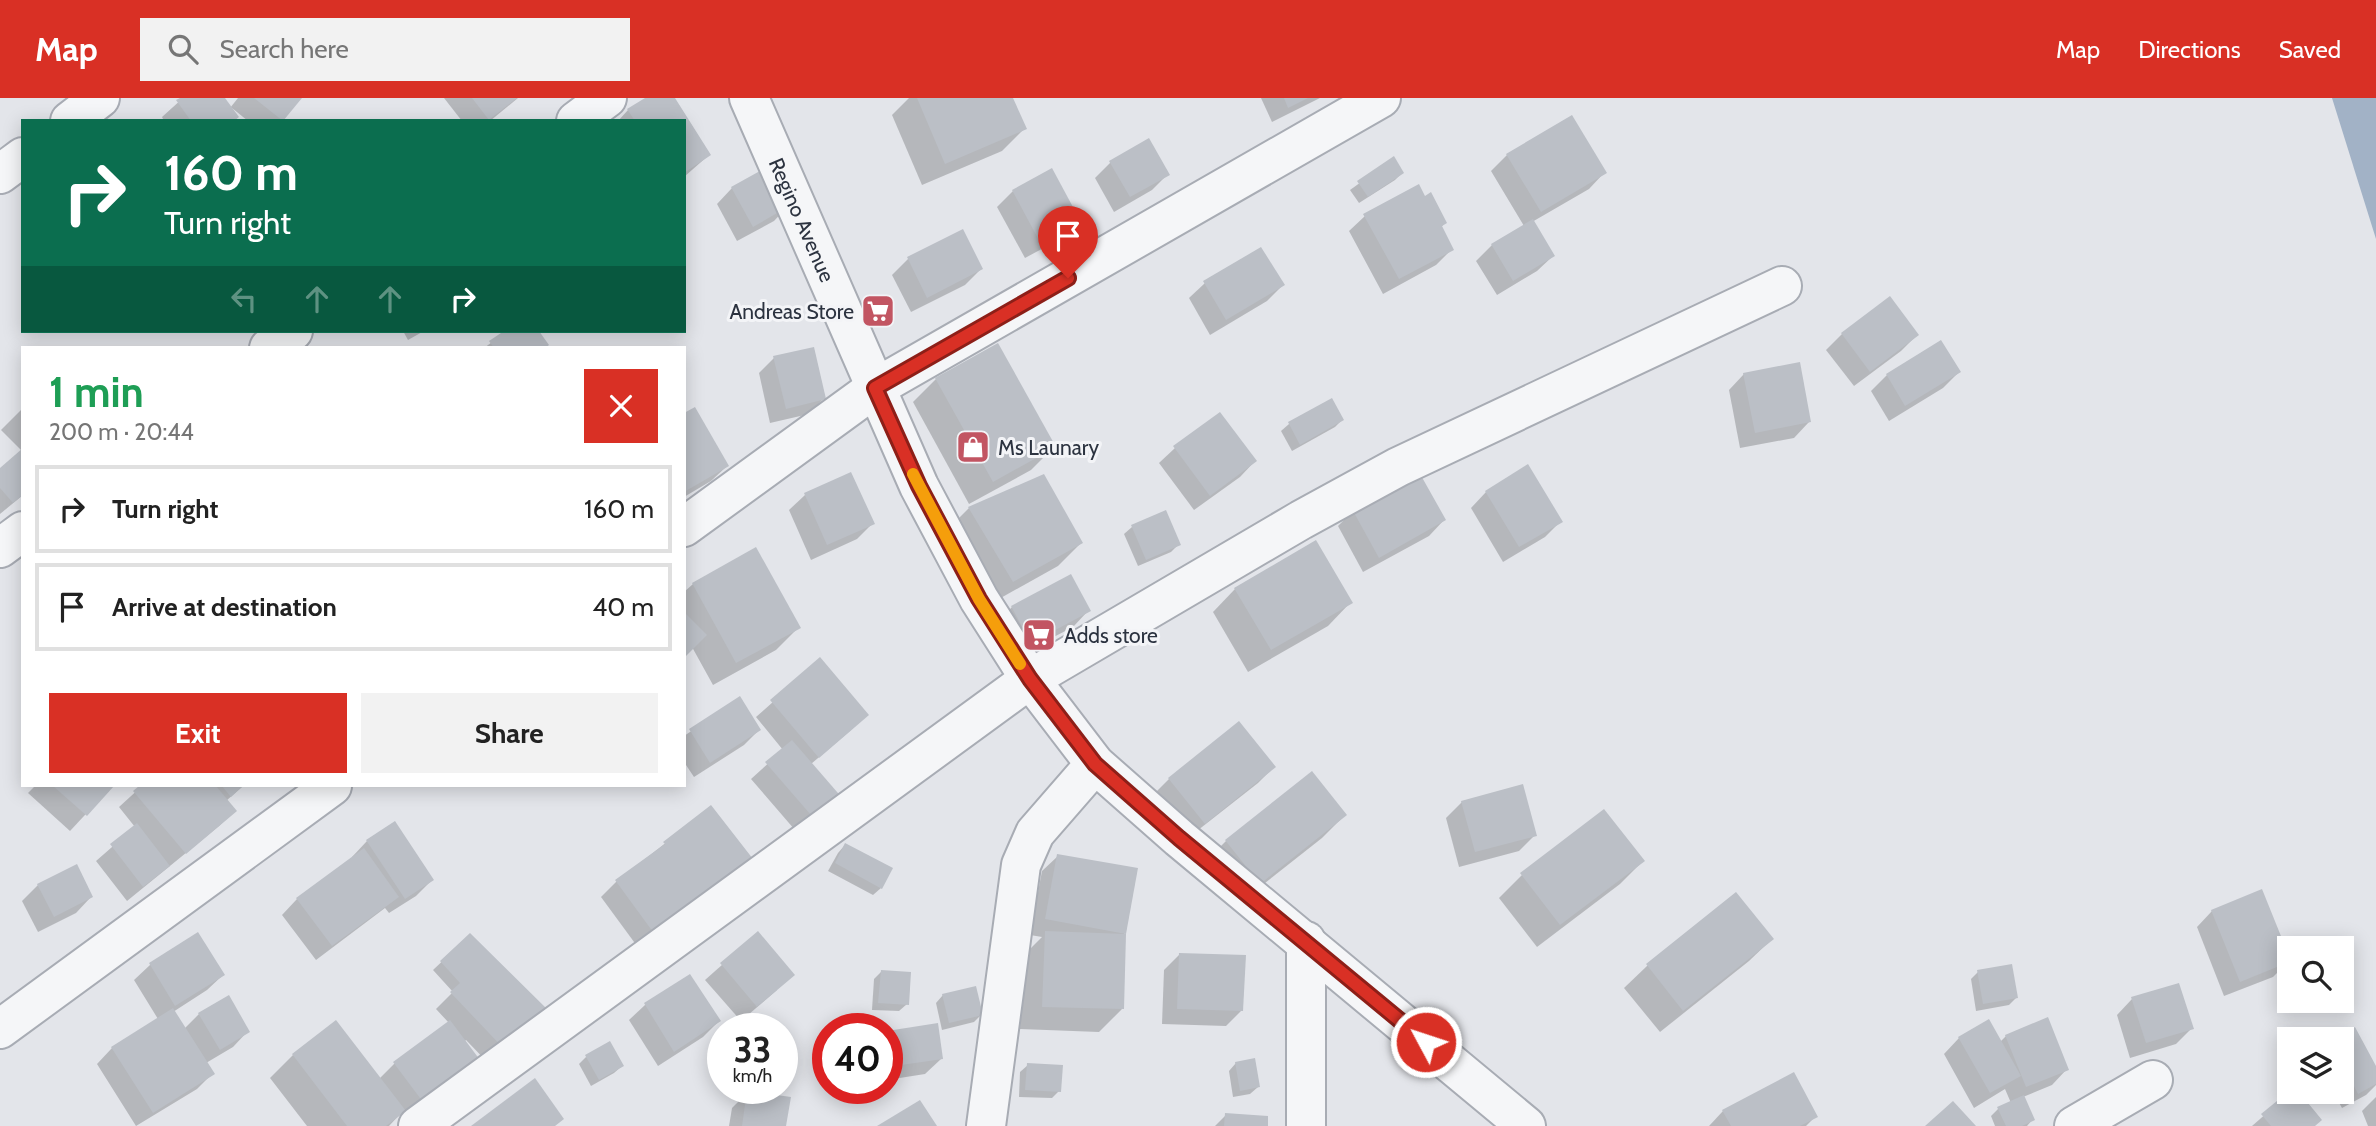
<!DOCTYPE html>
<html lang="en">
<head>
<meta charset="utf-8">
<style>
	:root { --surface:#fff; --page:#f2f2f2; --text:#222; --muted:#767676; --line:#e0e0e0; --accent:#d93025 }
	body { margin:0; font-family:Cabin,sans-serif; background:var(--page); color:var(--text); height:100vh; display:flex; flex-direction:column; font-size:26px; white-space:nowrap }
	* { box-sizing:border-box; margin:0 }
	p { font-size:23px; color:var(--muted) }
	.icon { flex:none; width:38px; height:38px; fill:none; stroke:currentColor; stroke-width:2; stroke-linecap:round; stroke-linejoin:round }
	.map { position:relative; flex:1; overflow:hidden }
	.details { position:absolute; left:21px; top:248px; width:665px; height:441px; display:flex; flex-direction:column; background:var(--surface); border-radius:0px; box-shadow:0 4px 18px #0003 }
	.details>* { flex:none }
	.banner { position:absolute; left:21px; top:21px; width:665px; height:214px; border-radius:0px; box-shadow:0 4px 18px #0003; background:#0b6e4f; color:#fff; overflow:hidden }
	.tools { position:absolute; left:2277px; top:838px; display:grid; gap:14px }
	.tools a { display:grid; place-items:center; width:77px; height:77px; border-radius:0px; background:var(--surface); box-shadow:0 4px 18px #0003; font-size:35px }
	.speed { position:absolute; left:707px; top:915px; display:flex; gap:14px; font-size:35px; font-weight:700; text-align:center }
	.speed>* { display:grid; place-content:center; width:91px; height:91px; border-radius:50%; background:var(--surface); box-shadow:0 4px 18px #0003; line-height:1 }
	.speed small { font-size:18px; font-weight:400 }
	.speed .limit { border:10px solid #d22; background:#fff; color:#111 }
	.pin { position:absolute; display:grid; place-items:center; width:60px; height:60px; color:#fff; margin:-72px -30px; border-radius:50% 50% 50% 0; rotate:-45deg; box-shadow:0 0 7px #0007 }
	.pin .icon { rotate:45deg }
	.me { position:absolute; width:77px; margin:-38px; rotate:310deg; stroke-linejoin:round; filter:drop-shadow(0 0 5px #0008) }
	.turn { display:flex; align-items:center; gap:24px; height:147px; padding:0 28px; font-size:32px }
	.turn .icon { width:91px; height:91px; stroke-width:2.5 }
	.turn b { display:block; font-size:49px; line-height:60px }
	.lanes { display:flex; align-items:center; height:66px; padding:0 28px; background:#0003; justify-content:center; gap:35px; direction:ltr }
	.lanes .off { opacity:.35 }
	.round { display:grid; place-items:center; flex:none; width:74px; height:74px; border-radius:0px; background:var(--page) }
	.head { display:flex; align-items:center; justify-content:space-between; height:119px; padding:0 28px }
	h1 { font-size:42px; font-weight:700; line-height:52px; color:#1e9e55 }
	.primary-button { display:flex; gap:14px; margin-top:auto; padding:14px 28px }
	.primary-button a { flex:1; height:80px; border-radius:0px; background:var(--accent); color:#fff; font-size:28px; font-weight:700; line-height:80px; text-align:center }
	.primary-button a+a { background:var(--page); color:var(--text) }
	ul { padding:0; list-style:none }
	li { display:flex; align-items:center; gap:21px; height:88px; margin:0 14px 10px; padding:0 14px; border:4px solid var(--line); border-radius:0px }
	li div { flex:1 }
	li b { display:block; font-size:26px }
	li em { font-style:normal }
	header { display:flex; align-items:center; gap:42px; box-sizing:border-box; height:98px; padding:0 35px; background:var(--accent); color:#fff }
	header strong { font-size:33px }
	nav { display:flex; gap:38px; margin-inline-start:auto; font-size:24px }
	.search { width:490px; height:63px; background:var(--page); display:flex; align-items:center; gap:18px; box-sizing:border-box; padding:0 24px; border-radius:0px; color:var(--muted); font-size:26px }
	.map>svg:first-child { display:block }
	.water { fill:#a2b2c6 }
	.shadow { fill:#0003 }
	.building { fill:#bbbfc6 }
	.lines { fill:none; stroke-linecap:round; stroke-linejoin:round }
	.minor-casing { stroke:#a8acb4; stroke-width:42 }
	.minor { stroke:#f5f6f8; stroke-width:38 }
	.route-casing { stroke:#8d1f18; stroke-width:18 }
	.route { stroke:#d93025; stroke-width:12 }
	.slow { stroke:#f59e0b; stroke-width:12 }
	.labels { text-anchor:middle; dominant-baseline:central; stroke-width:6; stroke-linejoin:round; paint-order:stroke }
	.street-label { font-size:21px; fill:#2c3340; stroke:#f3f4f7 }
	.poi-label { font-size:21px; fill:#2c3340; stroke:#f3f4f7; text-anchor:start }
</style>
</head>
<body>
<header>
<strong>Map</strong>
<div class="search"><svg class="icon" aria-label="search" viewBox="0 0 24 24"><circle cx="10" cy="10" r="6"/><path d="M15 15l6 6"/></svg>Search here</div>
<nav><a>Map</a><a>Directions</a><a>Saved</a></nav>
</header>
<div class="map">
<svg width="2376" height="1028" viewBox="0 0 2376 1028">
	<rect width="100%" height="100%" fill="#e3e5ea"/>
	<!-- water -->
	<polygon class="water" points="2332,0 2376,0 2376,141"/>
	<!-- shadow -->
	<g class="shadow">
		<polygon points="183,0 223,0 230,10 238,0 300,0 281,23 248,23 232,10 233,23 164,23 162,19"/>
		<polygon points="444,0 518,0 490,23 462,23"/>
		<polygon points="648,0 673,0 709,57 684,79 684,23 618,23 628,12"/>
		<polygon points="909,0 1011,0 1025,30 1002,53 922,87 892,17"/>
		<polygon points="1261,0 1320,0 1272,24"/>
		<polygon points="1507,57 1604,75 1589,91 1532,124 1553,158 1537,173 1497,197 1476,163 1492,147 1524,128 1491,73"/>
		<polygon points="1393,61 1402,75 1395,82 1359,105 1350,92"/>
		<polygon points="1111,64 1168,76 1152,92 1114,114 1095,80"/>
		<polygon points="732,90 789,107 774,123 737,143 717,106"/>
		<polygon points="1013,93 1079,123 1064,139 1025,160 997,109"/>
		<polygon points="1425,100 1445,125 1440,130 1452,151 1436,167 1383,196 1349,133 1365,118"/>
		<polygon points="908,161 981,171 965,187 911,214 892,177"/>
		<polygon points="1205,185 1283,187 1267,203 1210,237 1189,200"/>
		<polygon points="403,233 424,233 408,242"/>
		<polygon points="507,233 537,233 547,247 544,250 484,250"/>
		<polygon points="1842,236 1917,237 1901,253 1854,288 1826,252"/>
		<polygon points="774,260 824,300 809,316 770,325 759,275"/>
		<polygon points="1959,274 1943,290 1889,323 1871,293 1887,277"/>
		<polygon points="1744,276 1809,324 1794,340 1740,350 1729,292"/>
		<polygon points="936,281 1054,349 1031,372 969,406 913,304"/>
		<polygon points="1331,302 1342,322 1335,329 1292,353 1281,333 1289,326"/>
		<polygon points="23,310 23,397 0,416 0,372 22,353 1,332"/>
		<polygon points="684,317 727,368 711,383 684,399"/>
		<polygon points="1175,350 1255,363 1240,379 1194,412 1159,365"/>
		<polygon points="851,376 873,425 857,441 811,462 789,412 805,397"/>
		<polygon points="1486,394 1561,423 1545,439 1503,464 1471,410"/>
		<polygon points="969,410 1081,445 1058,468 990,506 946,433"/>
		<polygon points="1354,412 1444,422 1429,438 1363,474 1338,428"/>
		<polygon points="1132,429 1179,446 1171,454 1138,468 1124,436"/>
		<polygon points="693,486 798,530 776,552 713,587 692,549 684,557 684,494"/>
		<polygon points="1235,491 1350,505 1328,528 1248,574 1213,514"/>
		<polygon points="1012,509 1088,513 1073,529 1015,559 997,525"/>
		<polygon points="820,562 851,632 811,666 841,702 801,739 751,681 783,652 756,619"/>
		<polygon points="739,601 759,632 744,647 694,679 684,664 684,638"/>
		<polygon points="1274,669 1258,685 1188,740 1154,696 1169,681"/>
		<polygon points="35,688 112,688 70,733 28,695"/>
		<polygon points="142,688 243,688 226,703 235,713 219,728 127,803 96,763 135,729 119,709"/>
		<polygon points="1462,704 1535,737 1519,753 1459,769 1446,720"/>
		<polygon points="710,710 751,761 637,848 601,799 616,784"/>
		<polygon points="1345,717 1322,740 1236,808 1203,766 1226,743"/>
		<polygon points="367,743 432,782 416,798 389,815 385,810 316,862 282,817 297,801 353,761 352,759"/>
		<polygon points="845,747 881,790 873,797 828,773 838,755"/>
		<polygon points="1058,758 1125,836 1122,911 1099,934 1020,931 1023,858 1042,839 1030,837 1042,773"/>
		<polygon points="1643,763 1620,786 1537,849 1499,800 1522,777"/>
		<polygon points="76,768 91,799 76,815 38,834 22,803 38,787"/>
		<polygon points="1736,796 1772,841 1749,863 1660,934 1624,890 1647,868"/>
		<polygon points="2212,813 2289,863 2273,879 2224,898 2197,829"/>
		<polygon points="758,835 777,892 741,923 705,882"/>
		<polygon points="198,837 223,877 207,892 173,914 184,931 199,916 248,933 233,949 206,965 213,975 197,991 136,1028 97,966 112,950 158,921 134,882 150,867"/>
		<polygon points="470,837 547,913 491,968 466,942 464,944 477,962 407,1018 403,1013 389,1028 307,1028 270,980 293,957 379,981 394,966 449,925 436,911 453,894 433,872"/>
		<polygon points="1180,856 1242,912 1226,928 1162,926 1164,872"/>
		<polygon points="881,874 907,906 899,913 872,912 874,881"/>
		<polygon points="1978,874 2017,899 2009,907 1976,913 1971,881"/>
		<polygon points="690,878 719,923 703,939 658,968 629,922 645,907"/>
		<polygon points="943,897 981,917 974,924 942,932 936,905"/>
		<polygon points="2132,901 2192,930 2176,946 2130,960 2117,917"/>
		<polygon points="2354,932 2376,971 2376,987 2366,997 2342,1010 2333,994 2342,994 2342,942"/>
		<polygon points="887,934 941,961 925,976 887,982"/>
		<polygon points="2006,938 2067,971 2052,987 2023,999 2033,1021 2027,1028 1995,1028 1991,1018 1998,1011 2011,1005 2005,991 1974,1010 1944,956 1959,940 2000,944"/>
		<polygon points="586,959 622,968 614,975 591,988 579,966"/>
		<polygon points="1236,965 1258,989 1250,996 1233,999 1229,973"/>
		<polygon points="1028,967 1059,993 1052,1000 1019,999 1020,974"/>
		<polygon points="748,994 784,1028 729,1028 732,1010"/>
		<polygon points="2291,994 2297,994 2313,1028 2252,1028"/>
		<polygon points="2376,999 2376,1028 2368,1028 2362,1013"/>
		<polygon points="1723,1013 1816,1018 1806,1028 1709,1028"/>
		<polygon points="1226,1017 1266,1028 1215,1028"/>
	</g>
	<!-- building -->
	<g class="building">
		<polygon points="180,0 225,0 239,19 234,23 191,23 176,2"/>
		<polygon points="254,0 302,0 283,23"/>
		<polygon points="472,0 517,0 489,22"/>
		<polygon points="645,0 675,0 711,57 684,75 684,23 635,23 627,11"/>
		<polygon points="917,0 1013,0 1027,31 945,66"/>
		<polygon points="1284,0 1308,0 1288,10"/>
		<polygon points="1572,17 1607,75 1541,114 1506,56"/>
		<polygon points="1149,40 1170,77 1130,99 1109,63"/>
		<polygon points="1394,58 1404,75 1368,99 1357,83"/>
		<polygon points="769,68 791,107 753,129 731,89"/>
		<polygon points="1052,70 1081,124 1041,146 1012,92"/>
		<polygon points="1419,86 1425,98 1431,94 1447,125 1442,128 1454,152 1399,181 1363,116"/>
		<polygon points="1533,121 1555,158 1513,183 1491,146"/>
		<polygon points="963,131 983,171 927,200 907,159"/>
		<polygon points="1261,149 1285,187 1226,222 1203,183"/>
		<polygon points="1890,198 1919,237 1870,274 1841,235"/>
		<polygon points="504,233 539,233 549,247 545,250 494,250 489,243"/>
		<polygon points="1941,242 1961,274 1905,308 1886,276"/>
		<polygon points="998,245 1056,349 993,384 935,280"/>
		<polygon points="814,249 826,301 786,311 773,258"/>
		<polygon points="1800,264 1811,324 1755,335 1743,275"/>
		<polygon points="1332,300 1344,322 1300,347 1288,324"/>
		<polygon points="695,309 729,368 684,394 684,315"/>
		<polygon points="1220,314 1257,363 1210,398 1173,348"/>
		<polygon points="23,350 23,397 13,405 0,390 0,370"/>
		<polygon points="1528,366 1563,424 1519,449 1485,393"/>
		<polygon points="851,374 875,426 827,447 804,395"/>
		<polygon points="1419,374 1446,422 1379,460 1352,411"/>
		<polygon points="1044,376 1083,445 1013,484 968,409"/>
		<polygon points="1166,412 1181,447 1146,462 1131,427"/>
		<polygon points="1316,442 1353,505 1271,552 1234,490"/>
		<polygon points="756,449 801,530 736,565 692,485"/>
		<polygon points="1071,476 1091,513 1031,545 1011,508"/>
		<polygon points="684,514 707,537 684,560"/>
		<polygon points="820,559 869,617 819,660 770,602"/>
		<polygon points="740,598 761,632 710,665 689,631"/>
		<polygon points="1239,623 1276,669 1205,726 1168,680"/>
		<polygon points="792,642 844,702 817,724 765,664"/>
		<polygon points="1312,673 1347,717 1260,786 1225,742"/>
		<polygon points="1523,686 1537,738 1475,754 1461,703"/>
		<polygon points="53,688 114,688 87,718"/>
		<polygon points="139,688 216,688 237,713 186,756 133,693"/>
		<polygon points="222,688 243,688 231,699"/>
		<polygon points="711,707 753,761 653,834 615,782 665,746 663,744"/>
		<polygon points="1604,711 1645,763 1560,827 1520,775"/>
		<polygon points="395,723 434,782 405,801 366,742"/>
		<polygon points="137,725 170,768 143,789 110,746"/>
		<polygon points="845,745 893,770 882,791 835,765"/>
		<polygon points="364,750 399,799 332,848 296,800"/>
		<polygon points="1057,756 1138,770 1126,836 1045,821"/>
		<polygon points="77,766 93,799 54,819 37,786"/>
		<polygon points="2262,791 2289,858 2289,864 2240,884 2211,812"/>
		<polygon points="1736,794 1774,841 1683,913 1646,866"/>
		<polygon points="758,833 795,877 757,909 720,865"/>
		<polygon points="1045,833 1126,836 1124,911 1042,909"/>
		<polygon points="198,834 225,877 175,908 149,865"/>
		<polygon points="470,835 549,913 507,954 450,894 460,885 440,863"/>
		<polygon points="1179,855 1246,857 1243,913 1177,911"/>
		<polygon points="2012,866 2018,900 1983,906 1977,872"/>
		<polygon points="881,872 911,874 909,907 878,905"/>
		<polygon points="690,876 721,923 674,954 644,905"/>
		<polygon points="2179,885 2194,931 2146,945 2131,899"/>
		<polygon points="976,888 983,917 949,925 942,896"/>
		<polygon points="229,897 250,934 220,952 198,915"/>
		<polygon points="173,910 215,976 153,1015 111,949"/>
		<polygon points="2048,919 2069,972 2026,989 2005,937"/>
		<polygon points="1989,921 2021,978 1990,995 1958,939"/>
		<polygon points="336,922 406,1013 386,1028 347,1028 292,956"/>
		<polygon points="450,922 480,962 423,1004 393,964"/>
		<polygon points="938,925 943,961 887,969 887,933"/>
		<polygon points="2355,929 2376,968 2376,986 2358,996 2342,965 2342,942 2333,942"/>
		<polygon points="610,943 624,968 599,982 585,957"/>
		<polygon points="1255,960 1260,989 1240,993 1235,964"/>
		<polygon points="1027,965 1063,967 1061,994 1025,992"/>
		<polygon points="1794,974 1818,1019 1800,1028 1731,1028 1722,1012"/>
		<polygon points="535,980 564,1021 555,1028 471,1028"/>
		<polygon points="747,993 791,999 786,1028 742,1028"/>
		<polygon points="2288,994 2299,994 2322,1022 2315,1028 2271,1028 2261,1016"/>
		<polygon points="2024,997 2035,1022 2022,1028 2006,1028 1997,1009"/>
		<polygon points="920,1002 937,1028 877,1028"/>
		<polygon points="1953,1003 1976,1028 1925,1028"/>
		<polygon points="1225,1015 1268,1018 1268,1028 1224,1028"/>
	</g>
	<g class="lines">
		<defs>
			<g id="minor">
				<path id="s1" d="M749 0 919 388 979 501 1030 581 1095 666 1179 740 1526 1028"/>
				<polyline points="70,23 100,0"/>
				<polyline points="576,23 607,0"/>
				<polyline points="0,76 23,59"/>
				<polyline points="269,250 293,233"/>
				<polyline points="684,429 875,290 1381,0"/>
				<polyline points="0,450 23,433"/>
				<polyline points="0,931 332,688"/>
				<polyline points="418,1028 1030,581 1301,422 1398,369 1782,188"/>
				<polyline points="986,1028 1021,767 1035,735 1095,666"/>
				<polyline points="1306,1028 1306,843"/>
				<polyline points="2074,1028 2153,982"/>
			</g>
		</defs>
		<!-- minor casing -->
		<use href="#minor" class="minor-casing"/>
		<!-- minor -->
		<use href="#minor" class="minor"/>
	</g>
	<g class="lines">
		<defs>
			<polyline id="route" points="1068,180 875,290 919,388 979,501 1030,581 1095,666 1179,740 1426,944"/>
		</defs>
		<!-- route casing -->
		<use href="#route" class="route-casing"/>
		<!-- route -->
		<use href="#route" class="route"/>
		<!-- slow -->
		<polyline class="slow" points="913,376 979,501 1020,566"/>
	</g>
	<!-- icons -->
	<defs>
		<symbol id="supermarket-square" viewBox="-11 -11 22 22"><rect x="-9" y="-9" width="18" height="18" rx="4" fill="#c25562" stroke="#f3f4f7"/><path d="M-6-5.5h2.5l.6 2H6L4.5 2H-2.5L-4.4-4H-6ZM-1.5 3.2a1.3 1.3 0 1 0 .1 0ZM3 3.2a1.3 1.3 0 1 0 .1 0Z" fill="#fff"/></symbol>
		<symbol id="shop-square" viewBox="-11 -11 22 22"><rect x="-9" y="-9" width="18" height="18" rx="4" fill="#c25562" stroke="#f3f4f7"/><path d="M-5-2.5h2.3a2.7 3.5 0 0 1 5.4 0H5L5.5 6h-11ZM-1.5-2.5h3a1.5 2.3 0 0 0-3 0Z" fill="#fff"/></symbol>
	</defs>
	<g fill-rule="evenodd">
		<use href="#supermarket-square" x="859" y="194" width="38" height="38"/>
		<use href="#shop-square" x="954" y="330" width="38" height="38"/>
		<use href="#supermarket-square" x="1020" y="518" width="38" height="38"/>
	</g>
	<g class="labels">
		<!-- street labels -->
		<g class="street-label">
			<text stroke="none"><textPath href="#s1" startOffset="133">Regino Avenue</textPath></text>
		</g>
		<!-- poi labels -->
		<g class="poi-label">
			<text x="854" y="213" text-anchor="end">Andreas Store</text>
			<text x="998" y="349">Ms Launary</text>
			<text x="1064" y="537">Adds store</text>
		</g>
	</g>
</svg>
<div class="tools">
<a><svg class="icon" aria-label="search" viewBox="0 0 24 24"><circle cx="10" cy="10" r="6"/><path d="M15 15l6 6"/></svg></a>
<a><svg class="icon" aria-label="layers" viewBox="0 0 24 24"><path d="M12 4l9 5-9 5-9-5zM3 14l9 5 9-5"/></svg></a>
</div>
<div class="speed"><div>33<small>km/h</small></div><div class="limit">40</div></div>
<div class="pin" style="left:1068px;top:180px;background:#d93025"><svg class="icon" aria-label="arrive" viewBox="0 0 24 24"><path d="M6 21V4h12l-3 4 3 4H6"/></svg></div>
<svg class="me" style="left:1426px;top:944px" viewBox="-20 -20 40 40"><circle r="17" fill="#d93025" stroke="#fff" stroke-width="3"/><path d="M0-11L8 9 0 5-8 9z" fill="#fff"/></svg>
<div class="banner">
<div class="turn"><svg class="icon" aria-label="right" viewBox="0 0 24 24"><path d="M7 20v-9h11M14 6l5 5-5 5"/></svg><div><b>160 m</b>Turn right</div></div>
<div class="lanes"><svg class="icon off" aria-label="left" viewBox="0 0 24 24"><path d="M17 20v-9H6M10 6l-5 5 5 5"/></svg><svg class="icon off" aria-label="ahead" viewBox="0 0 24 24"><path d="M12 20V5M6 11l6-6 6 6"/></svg><svg class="icon off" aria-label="ahead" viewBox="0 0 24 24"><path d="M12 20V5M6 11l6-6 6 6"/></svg><svg class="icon" aria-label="right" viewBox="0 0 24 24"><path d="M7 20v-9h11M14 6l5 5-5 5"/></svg></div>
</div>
<section class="details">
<div class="head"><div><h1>1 min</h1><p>200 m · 20:44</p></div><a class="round" style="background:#d93025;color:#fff"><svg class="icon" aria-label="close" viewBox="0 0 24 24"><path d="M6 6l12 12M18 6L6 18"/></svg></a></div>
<ul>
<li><svg class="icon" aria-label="right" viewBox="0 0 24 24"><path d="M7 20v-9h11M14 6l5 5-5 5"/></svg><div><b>Turn right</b></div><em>160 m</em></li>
<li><svg class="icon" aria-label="arrive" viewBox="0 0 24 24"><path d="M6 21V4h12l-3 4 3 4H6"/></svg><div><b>Arrive at destination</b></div><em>40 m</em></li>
</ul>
<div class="primary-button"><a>Exit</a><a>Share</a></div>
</section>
</div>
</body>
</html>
